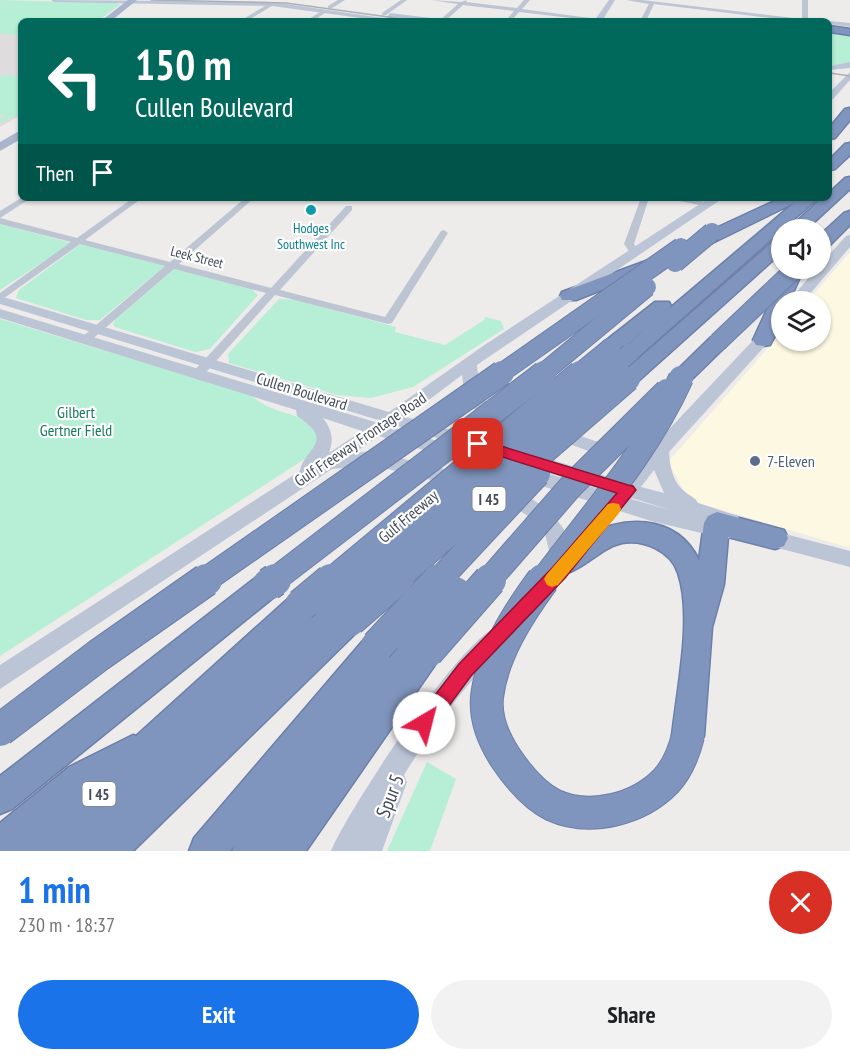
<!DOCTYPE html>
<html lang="en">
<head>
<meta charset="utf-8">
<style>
	:root { --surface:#fff; --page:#f2f2f2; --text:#202124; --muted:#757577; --accent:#1a73e8 }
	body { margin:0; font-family:"PT Sans Narrow",sans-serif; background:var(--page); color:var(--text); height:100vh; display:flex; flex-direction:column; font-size:22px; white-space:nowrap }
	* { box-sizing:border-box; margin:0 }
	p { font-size:20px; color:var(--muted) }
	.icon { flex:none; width:33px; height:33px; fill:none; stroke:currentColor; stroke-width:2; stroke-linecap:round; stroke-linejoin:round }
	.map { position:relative; height:851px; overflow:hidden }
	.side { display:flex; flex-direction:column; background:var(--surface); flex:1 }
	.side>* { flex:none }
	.banner { position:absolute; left:18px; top:18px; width:814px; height:183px; border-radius:9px; box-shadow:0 2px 4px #0004; background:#00695c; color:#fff; overflow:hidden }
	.buttons { position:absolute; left:771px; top:219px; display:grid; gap:12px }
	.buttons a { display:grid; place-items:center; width:60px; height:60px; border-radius:50%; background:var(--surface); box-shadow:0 2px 4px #0004; font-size:30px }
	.pin { position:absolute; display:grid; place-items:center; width:51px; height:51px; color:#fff; margin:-26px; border-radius:12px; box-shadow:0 3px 9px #0006 }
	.me { position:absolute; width:66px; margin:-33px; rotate:37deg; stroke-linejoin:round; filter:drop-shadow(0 0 4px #0008) }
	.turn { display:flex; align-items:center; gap:21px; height:126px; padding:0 18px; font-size:27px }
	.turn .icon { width:78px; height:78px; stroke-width:2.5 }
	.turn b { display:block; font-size:42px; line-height:51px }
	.then { display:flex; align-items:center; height:57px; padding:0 18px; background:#0003; gap:12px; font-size:22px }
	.round { display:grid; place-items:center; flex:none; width:63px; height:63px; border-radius:32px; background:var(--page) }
	.head { display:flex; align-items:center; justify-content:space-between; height:102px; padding:0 18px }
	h1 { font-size:36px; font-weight:600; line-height:45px; color:var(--accent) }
	.cta { display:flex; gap:12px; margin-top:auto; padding:12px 18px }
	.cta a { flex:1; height:69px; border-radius:36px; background:var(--accent); color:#fff; font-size:24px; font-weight:600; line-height:69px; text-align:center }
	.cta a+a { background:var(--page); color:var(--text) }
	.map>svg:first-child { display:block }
	.commercial { fill:#fcf8e1 }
	.education { fill:#dfdcdd }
	.green { fill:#b6efd5 }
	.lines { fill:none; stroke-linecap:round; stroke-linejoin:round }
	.highway-casing { stroke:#6c7fa9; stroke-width:3 }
	.street { fill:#bdc5d2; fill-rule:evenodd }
	.secondary { fill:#bcc5d6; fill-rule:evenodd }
	.primary { fill:#a9b5cc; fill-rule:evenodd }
	.highway { fill:#8095bd; fill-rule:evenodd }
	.tram { stroke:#adafb6; stroke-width:1.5 }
	.highway-bridge-far2-casing { stroke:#6c7fa9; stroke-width:20; stroke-linecap:butt }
	.highway-bridge-far1-casing { stroke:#6c7fa9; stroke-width:26; stroke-linecap:butt }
	.highway-bridge-casing { stroke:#6c7fa9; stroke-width:34; stroke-linecap:butt }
	.highway-bridge-far2 { stroke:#8095bd; stroke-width:18 }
	.highway-bridge-far1 { stroke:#8095bd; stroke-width:24 }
	.highway-bridge { stroke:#8095bd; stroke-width:32 }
	.route { fill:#e11d48; stroke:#92132f; stroke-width:1.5 }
	.slow { fill:#f59e0b }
	.culture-dot { fill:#0f9aa8; stroke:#fff; stroke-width:2 }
	.service-dot { fill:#5c6f8a; stroke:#fff; stroke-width:2 }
	.labels { text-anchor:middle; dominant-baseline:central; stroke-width:4.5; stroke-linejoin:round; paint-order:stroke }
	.far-culture-label { font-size:14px; fill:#0d838f; stroke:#fff }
	.far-street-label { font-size:14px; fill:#434b59; stroke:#fff }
	.shield { fill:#fff; stroke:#7b818b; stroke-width:1.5 }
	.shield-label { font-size:15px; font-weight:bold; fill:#434b59 }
	.street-label { font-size:16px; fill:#434b59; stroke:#fff }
	.park-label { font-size:16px; fill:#137b57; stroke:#fff }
	.service-label { font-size:16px; fill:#4e5e75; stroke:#fff; text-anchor:start }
	.near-street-label { font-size:20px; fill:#434b59; stroke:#fff }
</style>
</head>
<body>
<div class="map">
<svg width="850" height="851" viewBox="0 0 850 851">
	<rect width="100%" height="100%" fill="#eeebeb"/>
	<!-- commercial -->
	<polygon class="commercial" points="850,252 850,548 689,500 668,462 781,333 782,340 820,340 820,302 808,301"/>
	<!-- education -->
	<polygon class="education" points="0,0 34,3 121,4 98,21 21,21 21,115 0,127"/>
	<!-- green -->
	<g class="green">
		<polygon points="0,0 118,3 119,5 98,21 21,21 21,36 0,33"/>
		<polygon points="830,30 850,33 850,63 830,66"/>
		<polygon points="8,75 21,77 21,113 0,123 0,119 6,116 0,115 0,76"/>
		<polygon points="0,224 72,243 0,290"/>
		<polygon points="82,243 165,266 100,320 86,320 16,298 19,290"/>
		<polygon points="174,269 251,289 258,295 210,349 195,352 115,327 113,324 116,319"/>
		<polygon points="279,299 296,300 396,327 395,332 445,345 484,320 485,317 501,321 504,329 413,387 371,398 337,395 229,363 228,354"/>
		<path d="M0 319 251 395C270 413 296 413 318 425L317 451 0 656Z"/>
		<polygon points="427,762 456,779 430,851 387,851"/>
	</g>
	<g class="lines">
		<defs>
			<g id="highway">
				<polygon points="830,26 850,29 850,35 830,32"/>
				<polygon points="850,108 850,120 835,138 830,139 830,127 845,109"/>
				<polygon points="850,143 850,155 835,169 830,170 830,159 845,144"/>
				<polygon points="850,177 850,189 808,228 796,228 794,225 796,222 822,198 830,198 830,192 845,178"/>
				<path d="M781 198H798V200L801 198H818L637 358 630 360 623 358 620 353 646 328C634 338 621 356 604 352L601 347 604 342 655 302H669L671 306 669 309 794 203 698 250H686L684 246 686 242Z"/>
				<polygon points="850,211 850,225 826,249 820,250 820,235 844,213"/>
				<polygon points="782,238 782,252 635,384 628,386 621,384 617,379 621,374 776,239"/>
				<polygon points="654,258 660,259 663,263 660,267 576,300 562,300 560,296 562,292"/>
				<path d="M786 268H804L789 302H782C782 318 779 331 770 345L763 346 756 345 753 340Z"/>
				<polygon points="718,336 725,337 728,342 725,347 688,383 681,385 674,383 670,378 674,373 711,337"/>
				<path d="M717 512 784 530 788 538 784 546 775 549 728 537 724 584 712 627 704 736 699 747 688 752 677 747 672 736C677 689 693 616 678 573 671 551 643 539 622 543 603 547 588 565 570 572L561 568 557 560C562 549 571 545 581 539 620 514 676 513 699 560L704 523 708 516Z"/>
				<polygon points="269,572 279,575 283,584 279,593 12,809 0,814 0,776 259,575"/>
				<polygon points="301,592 311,596 314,607 331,597 341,601 345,609 350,607 360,611 364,620 360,629 133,851 0,851 0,823 69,767 133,735 136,736 291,596"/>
				<polygon points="412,629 422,633 425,639 437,642 442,652 437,662 306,851 232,851 235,845 230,851 189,851 194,838 367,636 377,632 387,636 392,646 402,633"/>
			</g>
		</defs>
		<!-- highway casing -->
		<use href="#highway" class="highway-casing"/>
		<!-- street -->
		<g class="street">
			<polygon points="338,0 345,0 332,8 328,8 328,6"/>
			<polygon points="401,0 407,0 386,15 382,15 382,13"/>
			<polygon points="431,0 461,2 467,0 466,2 517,8 524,0 530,0 522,9 613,21 597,21 519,12 511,21 505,21 514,11 463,5 445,21 439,21 458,4"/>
			<polygon points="626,0 642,0 802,19 802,0 808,0 808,19 813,21 796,21 654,4 646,21 640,21 649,4"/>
			<polygon points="270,3 275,4 247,21 240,21"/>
			<polygon points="323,10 328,11 313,21 306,21"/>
			<polygon points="830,21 850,23 850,27 830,24"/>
			<polygon points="21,198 31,198 0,218 0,211"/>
			<polygon points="133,198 142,198 85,240 170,262 245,198 254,198 179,264 271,288 346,206 352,206 352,210 280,290 385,317 441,231 444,230 448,233 392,323 388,324 275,295 201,378 197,379 191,375 193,372 266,293 174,269 89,342 81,342 80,340 81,338 165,266 80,244 0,301 0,293 71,242 0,224 0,218 77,238"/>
			<polygon points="641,198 649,198 634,244 639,252 634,255 631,254 624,244"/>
			<polygon points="670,198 689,198 713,204 709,207 674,200"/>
		</g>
		<!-- secondary -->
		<g class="secondary">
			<polygon points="51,0 272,2 404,21 383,21 272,6 54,2"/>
			<polygon points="609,0 615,0 602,21 594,21"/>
			<polygon points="390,13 439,19 443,21 387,17"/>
			<polygon points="850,62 850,68 830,70 830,66"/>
			<polygon points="850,72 850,80 833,99 830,100 830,92"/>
			<path d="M709 198H723L477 365 480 399 537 420 539 424 537 428H525L466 406 462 375 406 417 502 445 505 450 502 455 496 456 394 425 391 427 490 457 493 462 490 467 484 469 379 436 354 453 372 451 460 473 466 475 469 480 466 485 460 487 372 465 332 469 0 689V665L300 471C304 448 337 442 297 416L296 410 0 318V309L375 422 378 420 0 304V296L389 412 486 344ZM323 418 362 431 329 453C334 439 332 430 323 418Z"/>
			<polygon points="850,235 850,247 803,302 788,302 817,268 820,268 820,265 846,236"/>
			<path d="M782 314V327L669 452C670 466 672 481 684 491 690 496 695 497 698 503L738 516 740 521 738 526 734 528 735 531 733 537 726 539 651 521 520 479 517 474 520 469 526 467 615 494 520 464 517 459 520 454 526 452 625 482 646 455 594 453 550 437 548 433 550 429 556 427 595 441 655 444 777 315ZM654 470 664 493 641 487ZM632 498 670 510 631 499Z"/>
			<path d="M507 487C537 497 585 532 567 569L560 572 553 569 545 533 531 518 501 499 498 494 501 489Z"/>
			<polygon points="766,529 850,551 850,567 759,543 756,537 759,531"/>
			<path d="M498 626 506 629 509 636 506 643C467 683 433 727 404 775L407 782 382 851H331C349 808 459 641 498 626Z"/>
		</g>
		<!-- primary -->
		<g class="primary">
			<polygon points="128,0 137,0 111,21 101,21"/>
			<polygon points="21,130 21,139 0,151 0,142"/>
		</g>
		<!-- highway -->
		<use href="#highway" class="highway"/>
		<!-- tram -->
		<g class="tram">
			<polyline points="151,0 286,3 418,21"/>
			<polyline points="830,73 850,76"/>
		</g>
		<defs>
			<g id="highway-bridge-far2">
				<polyline points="675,263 712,232"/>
				<polyline points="718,342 796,268"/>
				<polyline points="500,374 681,247"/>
				<polyline points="542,374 647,287"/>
				<polyline points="578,374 611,347"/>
				<polyline points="605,374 630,353"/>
			</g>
			<g id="highway-bridge-far1">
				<polyline points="204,581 502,373"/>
				<polyline points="273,581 544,373"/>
				<polyline points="330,581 580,373"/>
				<polyline points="364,581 607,373"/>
				<polyline points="395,581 628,379"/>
				<polyline points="438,581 538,474"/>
				<polyline points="488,581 572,485 667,391"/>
				<path d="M542 581C591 515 647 454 681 378"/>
			</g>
			<g id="highway-bridge">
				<path d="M543 580C518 614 492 654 487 697 485 718 494 740 505 757 517 775 533 795 553 805 590 822 639 809 666 781 677 769 684 752 688 736"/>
				<polyline points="269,584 275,580"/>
				<polyline points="301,605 331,580"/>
				<polyline points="331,610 366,580"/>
				<polyline points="350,620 396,580"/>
				<polyline points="412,643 455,593"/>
				<polyline points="377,646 439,580"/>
				<polyline points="427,652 490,580"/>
				<polyline points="0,730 99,655 206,580"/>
			</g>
		</defs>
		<!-- highway-bridge-far2 casing -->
		<use href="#highway-bridge-far2" class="highway-bridge-far2-casing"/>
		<!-- highway-bridge-far1 casing -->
		<use href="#highway-bridge-far1" class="highway-bridge-far1-casing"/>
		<!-- highway-bridge casing -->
		<use href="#highway-bridge" class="highway-bridge-casing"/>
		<!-- highway-bridge-far2 -->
		<use href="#highway-bridge-far2" class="highway-bridge-far2"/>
		<!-- highway-bridge-far1 -->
		<use href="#highway-bridge-far1" class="highway-bridge-far1"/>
		<!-- highway-bridge -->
		<use href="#highway-bridge" class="highway-bridge"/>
	</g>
	<!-- route -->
	<polygon class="route" points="478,439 628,485 633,486 636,490 565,578 471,676 431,730 424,733 418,730 415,723 418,717 459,664 553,567 617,493 474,448 471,444 474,441"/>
	<!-- slow -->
	<polygon class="slow" points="613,503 619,504 621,509 619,513 558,585 552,587 547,585 544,579 547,574 608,504"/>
	<!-- markers -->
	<circle class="culture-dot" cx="311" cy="210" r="6"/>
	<circle class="service-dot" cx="755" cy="461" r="6"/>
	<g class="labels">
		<!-- far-culture labels -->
		<g class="far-culture-label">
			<text x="311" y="228">Hodges<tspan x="311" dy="16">Southwest Inc</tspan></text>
		</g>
		<!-- far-street labels -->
		<g class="far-street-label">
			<text transform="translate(197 257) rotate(14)">Leek Street</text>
		</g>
		<!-- shield labels -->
		<g class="shield">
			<rect x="472.5" y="487" width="33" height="24" rx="4.5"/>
			<rect x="82.5" y="782" width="33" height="24" rx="4.5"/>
		</g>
		<g class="shield-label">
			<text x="489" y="499">I 45</text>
			<text x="99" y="794">I 45</text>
		</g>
		<!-- street labels -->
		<g class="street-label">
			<text transform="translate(302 391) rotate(17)">Cullen Boulevard</text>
			<text transform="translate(360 439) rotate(-34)">Gulf Freeway Frontage Road</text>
			<text transform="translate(408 516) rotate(-40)">Gulf Freeway</text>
		</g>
		<!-- park labels -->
		<g class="park-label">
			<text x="76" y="412">Gilbert<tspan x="76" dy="18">Gertner Field</tspan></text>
		</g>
		<!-- service labels -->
		<g class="service-label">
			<text x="767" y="461">7-Eleven</text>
		</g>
		<!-- near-street labels -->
		<g class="near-street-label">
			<text transform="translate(390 796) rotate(-69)">Spur 5</text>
		</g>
	</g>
</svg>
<div class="buttons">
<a><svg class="icon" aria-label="sound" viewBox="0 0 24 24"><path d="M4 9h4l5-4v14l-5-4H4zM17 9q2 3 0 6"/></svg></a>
<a><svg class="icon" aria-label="layers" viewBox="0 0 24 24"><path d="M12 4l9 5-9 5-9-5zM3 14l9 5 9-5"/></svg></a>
</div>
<div class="pin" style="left:478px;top:444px;background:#d93025"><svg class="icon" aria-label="arrive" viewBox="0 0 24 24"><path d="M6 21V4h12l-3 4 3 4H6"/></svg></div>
<svg class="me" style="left:424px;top:723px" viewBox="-20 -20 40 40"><circle r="19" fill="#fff"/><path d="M0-13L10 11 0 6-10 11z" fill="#e11d48"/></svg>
<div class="banner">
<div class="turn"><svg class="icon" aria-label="left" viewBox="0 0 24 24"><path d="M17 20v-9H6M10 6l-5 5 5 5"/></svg><div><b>150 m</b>Cullen Boulevard</div></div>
<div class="then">Then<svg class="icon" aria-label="arrive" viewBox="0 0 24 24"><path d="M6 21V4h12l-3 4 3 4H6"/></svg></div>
</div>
</div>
<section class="side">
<div class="head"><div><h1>1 min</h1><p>230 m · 18:37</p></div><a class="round" style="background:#d93025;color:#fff"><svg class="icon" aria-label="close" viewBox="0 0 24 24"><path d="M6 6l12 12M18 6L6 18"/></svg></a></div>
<div class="cta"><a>Exit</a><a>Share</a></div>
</section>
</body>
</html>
